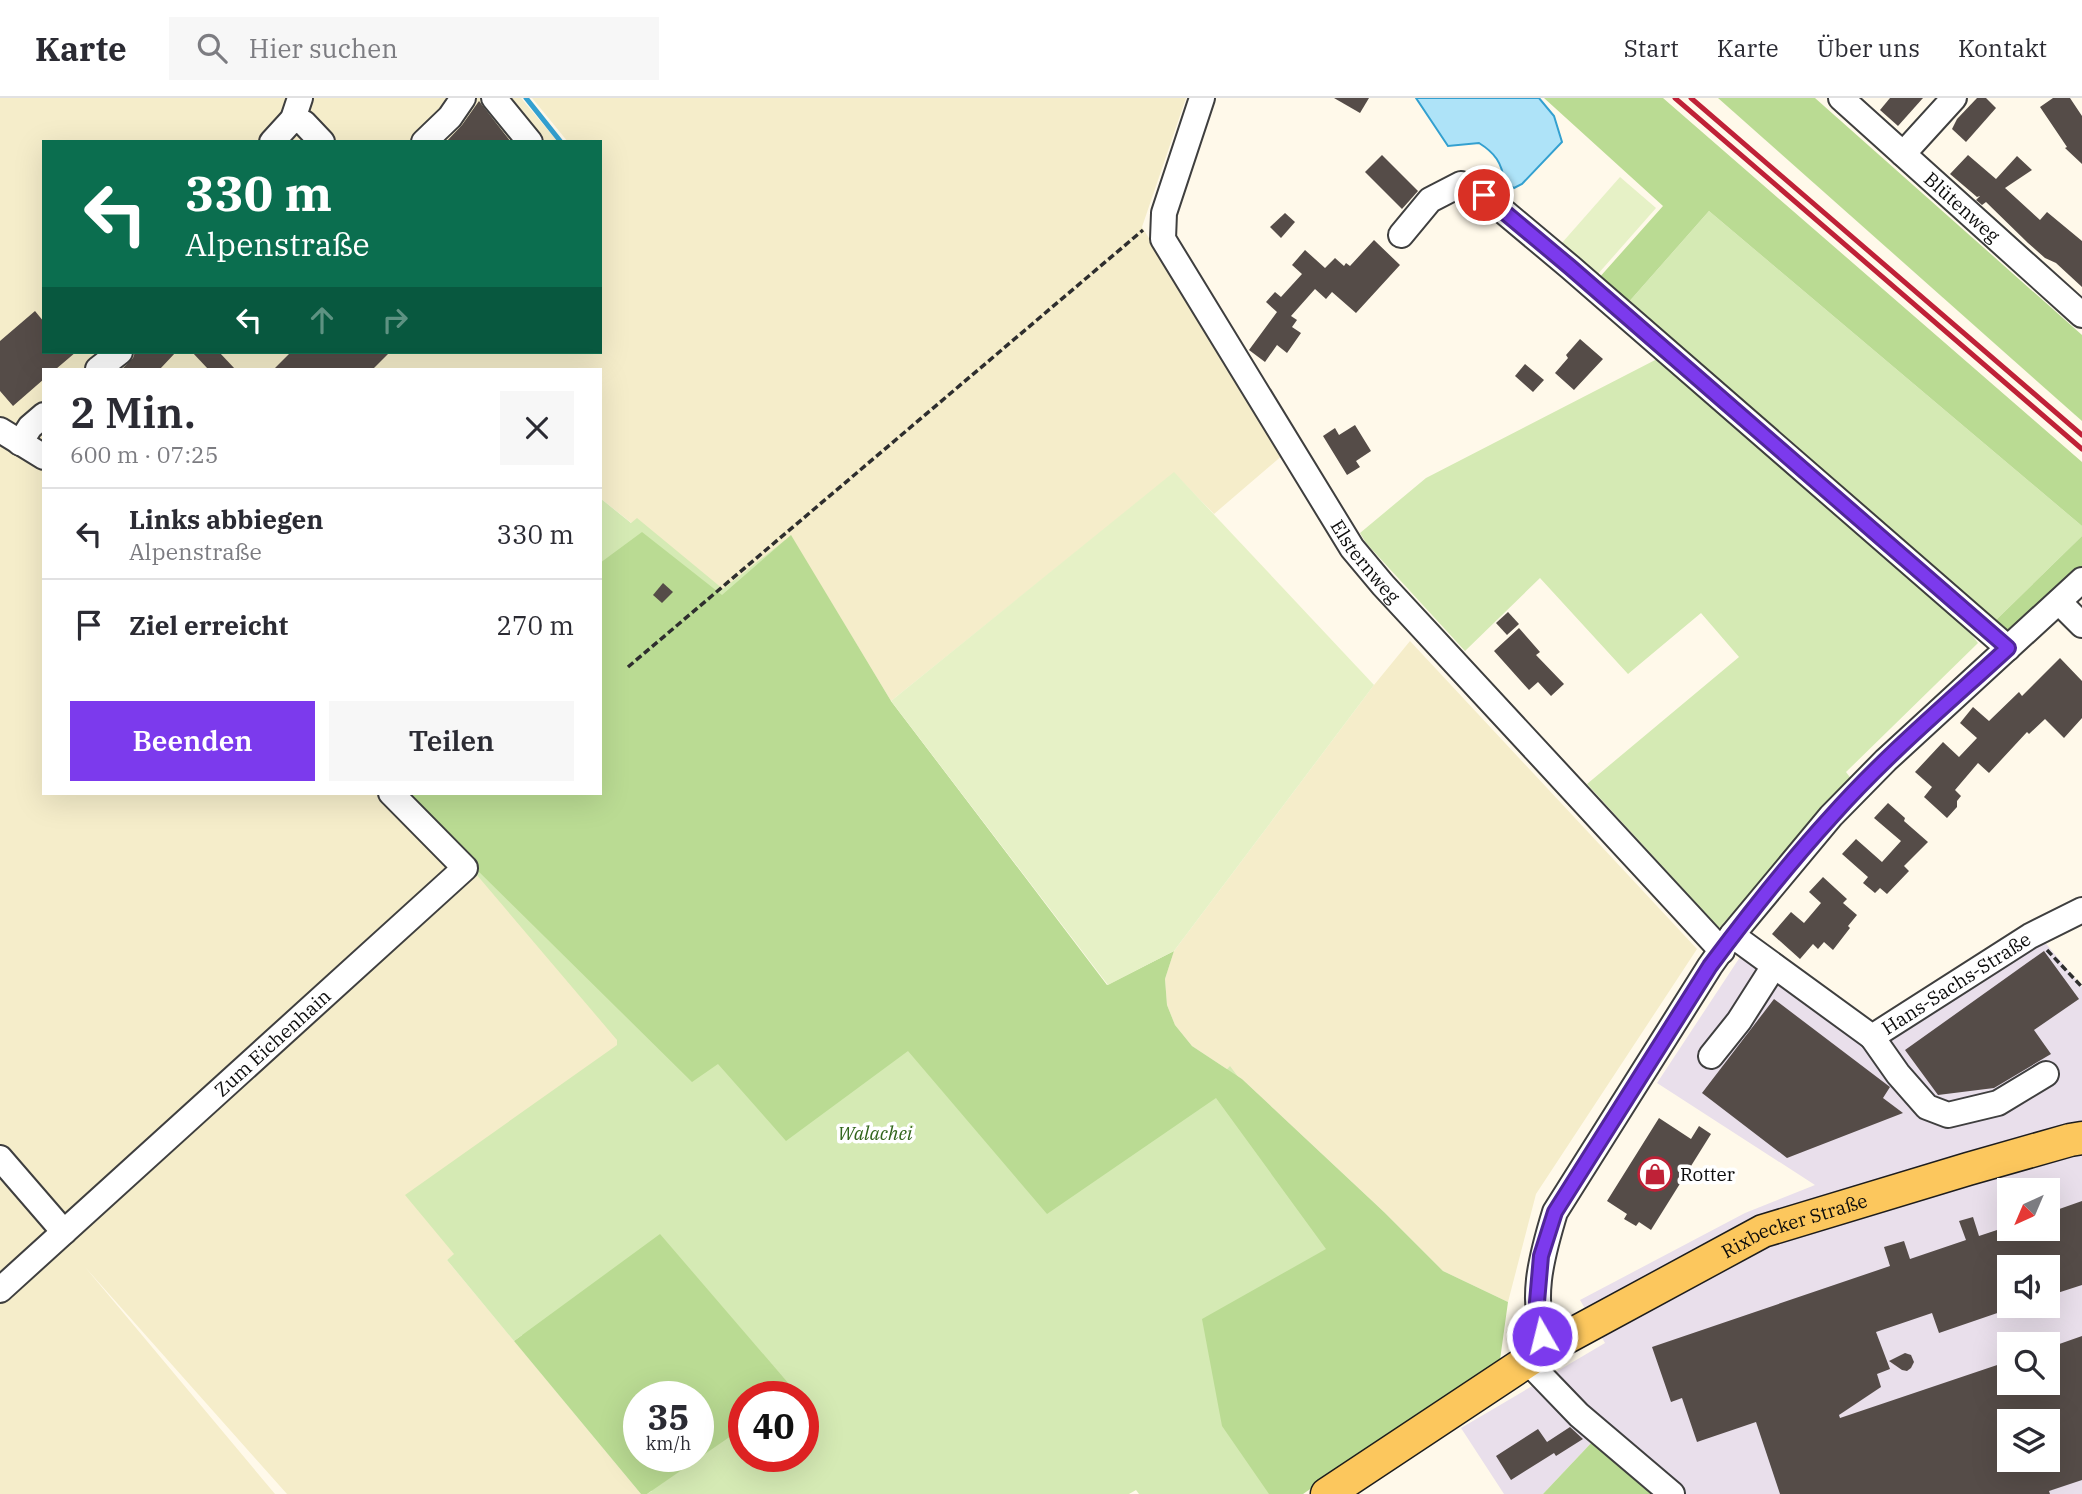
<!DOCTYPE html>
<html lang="de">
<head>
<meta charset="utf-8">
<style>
	:root { --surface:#fff; --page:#f7f7f7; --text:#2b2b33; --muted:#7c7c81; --line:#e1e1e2; --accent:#7c3aed }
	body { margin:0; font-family:"IBM Plex Serif",serif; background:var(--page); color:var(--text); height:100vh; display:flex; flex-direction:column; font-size:26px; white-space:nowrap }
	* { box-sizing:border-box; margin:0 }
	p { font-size:23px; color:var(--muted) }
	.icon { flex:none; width:38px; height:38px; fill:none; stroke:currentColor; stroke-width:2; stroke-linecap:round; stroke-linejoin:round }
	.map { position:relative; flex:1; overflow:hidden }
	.panel { position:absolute; left:42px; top:270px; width:560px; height:427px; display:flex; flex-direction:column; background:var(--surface); border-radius:0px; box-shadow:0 7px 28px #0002 }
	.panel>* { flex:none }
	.hud { position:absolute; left:42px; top:42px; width:560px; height:214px; border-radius:0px; box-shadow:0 7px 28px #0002; background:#0b6e4f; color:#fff; overflow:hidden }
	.needle { width:46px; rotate:224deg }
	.buttons { position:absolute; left:1997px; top:1080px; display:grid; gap:14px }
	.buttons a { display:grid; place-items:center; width:63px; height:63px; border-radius:0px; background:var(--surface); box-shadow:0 7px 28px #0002; font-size:35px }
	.speed { position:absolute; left:623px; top:1283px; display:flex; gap:14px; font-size:35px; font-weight:700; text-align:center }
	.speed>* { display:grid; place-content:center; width:91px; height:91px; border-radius:50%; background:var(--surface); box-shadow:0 7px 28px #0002; line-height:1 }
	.speed small { font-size:18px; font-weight:400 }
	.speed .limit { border:10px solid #d22; background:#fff; color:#111 }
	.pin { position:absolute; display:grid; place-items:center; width:60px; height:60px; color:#fff; margin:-30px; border:4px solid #fff; border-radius:50%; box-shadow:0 2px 7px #0007 }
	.me { position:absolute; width:77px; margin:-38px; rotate:352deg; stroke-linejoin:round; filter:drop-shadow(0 0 5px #0008) }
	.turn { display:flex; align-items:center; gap:24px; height:147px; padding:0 28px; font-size:32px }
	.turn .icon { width:91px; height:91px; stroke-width:2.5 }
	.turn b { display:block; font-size:49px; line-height:60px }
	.lanes { display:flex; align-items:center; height:66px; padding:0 28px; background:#0003; justify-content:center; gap:35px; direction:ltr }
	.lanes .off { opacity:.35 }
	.round { display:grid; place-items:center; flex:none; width:74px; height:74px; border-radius:0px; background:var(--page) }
	.headline { display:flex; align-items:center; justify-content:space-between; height:119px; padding:0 28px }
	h1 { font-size:42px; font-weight:600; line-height:52px }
	.action { display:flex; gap:14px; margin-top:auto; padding:14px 28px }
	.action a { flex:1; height:80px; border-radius:0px; background:var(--accent); color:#fff; font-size:28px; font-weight:600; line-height:80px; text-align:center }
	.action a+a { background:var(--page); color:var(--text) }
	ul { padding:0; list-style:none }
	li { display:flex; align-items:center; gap:21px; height:91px; padding:0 28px; border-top:2px solid var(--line) }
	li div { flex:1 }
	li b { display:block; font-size:26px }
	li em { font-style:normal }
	header { display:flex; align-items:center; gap:42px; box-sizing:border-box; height:98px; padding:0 35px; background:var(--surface); border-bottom:2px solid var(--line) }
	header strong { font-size:33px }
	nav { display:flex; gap:38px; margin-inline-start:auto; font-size:24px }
	.search { width:490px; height:63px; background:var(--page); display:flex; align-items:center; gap:18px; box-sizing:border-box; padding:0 24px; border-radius:0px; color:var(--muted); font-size:26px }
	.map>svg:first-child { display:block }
	.industrial { fill:#e9dfeb; fill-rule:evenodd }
	.farmland { fill:#f5edca }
	.green { fill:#d5eab4; fill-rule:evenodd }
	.forest { fill:#badb93; fill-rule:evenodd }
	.pitch { fill:#e6f1c6 }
	.water { fill:#aee3f8; stroke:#33a0d0; stroke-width:2 }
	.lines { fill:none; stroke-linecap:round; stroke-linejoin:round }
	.stream { stroke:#33a0d0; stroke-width:5 }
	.building { fill:#554c48; fill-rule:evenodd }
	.minor-casing { stroke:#3f3f3f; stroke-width:28 }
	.major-casing { stroke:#1d1d1d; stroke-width:35 }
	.path { stroke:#2e2e2e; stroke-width:3.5; stroke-dasharray:7 3.5; stroke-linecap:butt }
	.minor { stroke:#fff; stroke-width:24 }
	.major { stroke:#fcc75d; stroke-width:32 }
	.rail { stroke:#bf2137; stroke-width:5 }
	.route-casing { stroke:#51269a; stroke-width:18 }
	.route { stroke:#7c3aed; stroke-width:12 }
	.labels { text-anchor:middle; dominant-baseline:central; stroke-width:7; stroke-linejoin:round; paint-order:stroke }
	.street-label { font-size:19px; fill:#0c0c0c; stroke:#fff }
	.park-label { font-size:19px; font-style:italic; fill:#31651b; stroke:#fff }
	.poi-label { font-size:19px; fill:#0c0c0c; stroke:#fff; text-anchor:start }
</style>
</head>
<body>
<header>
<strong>Karte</strong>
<div class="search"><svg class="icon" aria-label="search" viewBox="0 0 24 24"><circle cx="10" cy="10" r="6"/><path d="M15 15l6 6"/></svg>Hier suchen</div>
<nav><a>Start</a><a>Karte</a><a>Über uns</a><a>Kontakt</a></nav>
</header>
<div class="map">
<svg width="2082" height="1396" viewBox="0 0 2082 1396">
	<rect width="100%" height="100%" fill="#fff9ea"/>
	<!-- industrial -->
	<path class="industrial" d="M2043 842 2082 889V1396H1654L1594 1342 1543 1396H1504L1461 1330 1605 1245 1580 1202 1745 1115 1815 1087 1657 985 1744 853 1872 941ZM2009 1092H2048V1130H2009ZM2009 1169H2048V1208H2009ZM2009 1246H2048V1284H2009ZM2009 1323H2048V1362H2009Z"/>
	<!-- farmland -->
	<g class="farmland">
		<polygon points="0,0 521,0 558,44 44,44 44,254 600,254 600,44 568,44 532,0 1186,0 1142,129 1284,356 1214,416 1174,375 891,603 791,438 722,497 600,400 600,271 44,271 44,344 0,319"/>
		<polygon points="0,339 44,366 44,695 387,695 463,770 66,1126 0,1049"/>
		<polygon points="1410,543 1697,851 1536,1096 1508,1204 1443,1173 1384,1114 1242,981 1192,948 1175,927 1167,907 1165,881 1174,853 1374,587"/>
		<polygon points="471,766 692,984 447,1162 641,1396 287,1396 85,1169 275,1396 0,1396 0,1195"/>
		<polygon points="0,1081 51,1140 0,1187"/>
	</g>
	<!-- green -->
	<g class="green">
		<polygon points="1709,113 2082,428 2082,438 1994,524 1627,206"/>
		<polygon points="1661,259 1949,508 1978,545 1846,674 1852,682 1719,830 1587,686 1739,559 1701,515 1628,576 1540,480 1465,553 1366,445 1360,435 1426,380"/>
		<path d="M600 400 631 425 637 420 723 491 785 442 945 687 1195 1007 1230 968 1444 1254 1276 1396H1139L1136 1392 1129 1396H647L652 1393 522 1237 514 1243 447 1162 454 1156 405 1097 617 947V942L448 743 600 695ZM639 1298H698V1358H639ZM744 1298H803V1358H744Z"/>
	</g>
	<!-- forest -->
	<g class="forest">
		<polygon points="1544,0 1663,0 2082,364 2082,428 1709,113 1627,206 1598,181 1663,108"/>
		<polygon points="1718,0 1815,0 2082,237 2082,323"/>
		<polygon points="642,434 722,497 791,437 891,603 1107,887 1174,853 1165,881 1167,907 1175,927 1192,948 1242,981 1384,1114 1443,1173 1508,1204 1500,1262 1303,1396 1269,1396 1222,1328 1202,1221 1326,1151 1216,1000 1047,1116 908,953 786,1043 718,966 692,984 471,766 403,695 600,695 600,465"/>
		<polygon points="2082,438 2082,468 2060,490 2042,501 2006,534 1994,524"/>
		<path d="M660 1136 795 1293 787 1298H744V1329L647 1396H641L514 1243ZM698 1298V1358H639V1298Z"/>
		<polygon points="1594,1342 1654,1396 1543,1396"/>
	</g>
	<!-- pitch -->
	<g class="pitch">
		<polygon points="1620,79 1656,110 1597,177 1561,146"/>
		<polygon points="1174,374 1374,587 1174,853 1108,887 891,603"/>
	</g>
	<!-- water -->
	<path class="water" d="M1416 0H1539L1554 18 1562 44 1522 86 1514 90 1504 83C1502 65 1495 55 1479 45L1448 48Z"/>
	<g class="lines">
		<!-- stream -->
		<polyline class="stream" points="526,0 561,44"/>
	</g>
	<!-- building -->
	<g class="building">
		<polygon points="1334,0 1369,0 1360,15"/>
		<polygon points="1890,0 1923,0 1898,28 1880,12"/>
		<polygon points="1977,0 1986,0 1996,10 1966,44 1952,31 1957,21"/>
		<polygon points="2053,0 2070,0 2082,18 2082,66 2065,50 2067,49 2040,9"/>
		<polygon points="479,3 511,44 446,44 462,27"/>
		<polygon points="1382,57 1418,93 1402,111 1365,74"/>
		<polygon points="1968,57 1996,81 2017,58 2032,72 2005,90 2040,122 2047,114 2082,143 2082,189 2056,165 2045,160 2028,145 1986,104 1982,107 1976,102 1980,98 1977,99 1950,76"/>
		<polygon points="1285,115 1295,124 1281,140 1270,129"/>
		<polygon points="1374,142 1400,167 1356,215 1332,194 1326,201 1315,191 1291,218 1297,222 1292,229 1301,235 1287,255 1277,247 1265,264 1249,252 1277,214 1266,204 1275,194 1281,199 1302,176 1292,167 1305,152 1325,170 1335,160 1344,168 1346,165 1350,168"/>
		<polygon points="35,213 44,224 44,254 76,254 56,271 44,271 44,281 13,308 0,293 0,243"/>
		<polygon points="1580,241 1603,261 1574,292 1555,275 1568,260 1566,257"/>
		<polygon points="135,254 176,254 160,271 122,271 133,260"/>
		<polygon points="192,254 219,254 235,271 208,271"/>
		<polygon points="291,254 390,254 373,271 274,271"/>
		<polygon points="1525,266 1544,282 1533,294 1515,278"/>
		<polygon points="1355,327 1371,353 1356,363 1360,369 1347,377 1323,338 1335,330 1339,337"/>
		<polygon points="663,485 673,494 662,505 653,497"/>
		<polygon points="1508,514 1519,526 1507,537 1496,525"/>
		<polygon points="1519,530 1540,554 1536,557 1564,586 1551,598 1538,584 1529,592 1494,553"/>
		<polygon points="2060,560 2082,583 2082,620 2064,640 2045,621 2029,636 2027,634 1989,675 1978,665 1955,692 1961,698 1957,703 1957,709 1947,720 1924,699 1932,689 1915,674 1943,644 1959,659 1977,640 1960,625 1973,609 1989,623 2019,594 2022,598"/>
		<polygon points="1888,705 1905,720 1904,723 1928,744 1904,768 1909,773 1887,796 1880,790 1875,795 1863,785 1868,779 1842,756 1856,741 1882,764 1901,743 1874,720"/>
		<polygon points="1823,779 1847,801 1843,805 1857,817 1848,828 1850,830 1833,852 1824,844 1818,851 1813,846 1800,861 1772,836 1791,814 1804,825 1821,805 1809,794"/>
		<polygon points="2044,853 2079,901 2034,932 2051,956 1994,990 1938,997 1905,952"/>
		<polygon points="1774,901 1890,989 1883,1000 1903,1015 1787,1060 1702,995"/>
		<polygon points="1659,1020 1691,1041 1699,1028 1711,1036 1651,1132 1639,1124 1636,1128 1624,1121 1627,1116 1607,1103"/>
		<path d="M2082 1103V1187L2048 1198V1169H2009V1211L1939 1235 1932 1215 1876 1234 1890 1271 1877 1276 1881 1289 1839 1317 1840 1320 2009 1263V1284H2048V1250L2082 1238V1382L2049 1393 2050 1396H1780L1756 1324 1697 1344 1682 1300 1671 1304 1652 1249 1890 1168 1884 1149 1904 1143 1910 1161 1966 1142 1959 1123 1973 1119 1979 1138 2009 1128V1130H2048V1115ZM2009 1323H2048V1362H2009Z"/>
		<polygon points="1905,1255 1911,1257 1914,1264 1911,1270 1907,1273 1902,1272 1889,1263"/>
		<polygon points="1570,1329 1583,1341 1556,1358 1554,1355 1511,1382 1496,1358 1538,1331 1547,1344"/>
	</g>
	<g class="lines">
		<defs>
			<g id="minor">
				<polyline points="494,0 530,44"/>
				<path id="s1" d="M1202 0 1164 115 1163 141 1352 450 1383 487 1722 853"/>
				<path id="s2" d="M1841 0 2082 217"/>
				<polyline points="293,21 304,25 322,44"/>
				<polyline points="272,44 293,21 300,0"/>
				<polyline points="424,44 450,19 463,0"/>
				<polyline points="1903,56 1954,0"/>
				<polyline points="1401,137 1430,102 1461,86 1484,97 1570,169 2008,550"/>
				<polyline points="98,271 120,254"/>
				<polyline points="0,332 44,359"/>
				<polyline points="20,345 30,329 44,317"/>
				<polyline points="2059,504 2082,527"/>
				<path id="s3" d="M1732 837 1872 939 2030 838 2082 812"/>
				<polyline points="1872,939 1898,976 1927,1009 1948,1017 1998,1005 2046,976"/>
				<polyline points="1711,958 1739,923 1774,868"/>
				<polyline points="0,1060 64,1134"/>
				<path id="s4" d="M0 1192 465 770 391 695"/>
				<path d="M1547 1250C1529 1203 1541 1160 1555 1114L1710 868 1732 837 1831 718 1886 662 2082 482"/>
				<polyline points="1526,1262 1579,1317 1672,1396"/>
			</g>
			<g id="major">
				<path id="s5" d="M1327 1396 1547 1250 1763 1133 1968 1071 2070 1042 2082 1040"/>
			</g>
		</defs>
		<!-- minor casing -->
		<use href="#minor" class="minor-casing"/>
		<!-- major casing -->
		<use href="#major" class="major-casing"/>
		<!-- path -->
		<g class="path">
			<polyline points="628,569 1143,132"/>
			<polyline points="2047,852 2082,889"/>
		</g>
		<!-- minor -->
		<use href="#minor" class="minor"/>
		<!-- major -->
		<use href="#major" class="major"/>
		<!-- rail -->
		<g class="rail">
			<polyline points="1675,0 2082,351"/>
			<polyline points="1691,0 2082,337"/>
		</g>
	</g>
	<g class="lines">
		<defs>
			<path id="route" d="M1484 97 1570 169 2008 550C1948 605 1885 658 1831 719 1788 766 1748 817 1710 868L1555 1114 1541 1158 1537 1204 1542 1238"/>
		</defs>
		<!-- route casing -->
		<use href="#route" class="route-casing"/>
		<!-- route -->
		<use href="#route" class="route"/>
	</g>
	<!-- icons -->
	<defs>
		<symbol id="shop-ring" viewBox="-11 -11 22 22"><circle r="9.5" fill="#fff" stroke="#bf2137" stroke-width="1.5"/><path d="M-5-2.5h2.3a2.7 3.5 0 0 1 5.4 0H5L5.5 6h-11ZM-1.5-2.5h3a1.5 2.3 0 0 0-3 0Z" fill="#bf2137"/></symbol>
	</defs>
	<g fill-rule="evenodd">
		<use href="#shop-ring" x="1636" y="1057" width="38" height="38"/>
	</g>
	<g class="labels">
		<!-- street labels -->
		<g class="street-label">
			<text stroke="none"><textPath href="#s2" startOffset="163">Blütenweg</textPath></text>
			<text stroke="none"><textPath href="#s1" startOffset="528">Elsternweg</textPath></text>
			<text stroke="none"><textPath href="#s3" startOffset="273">Hans-Sachs-Straße</textPath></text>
			<text stroke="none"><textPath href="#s4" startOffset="368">Zum Eichenhain</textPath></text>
			<text stroke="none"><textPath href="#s5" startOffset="541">Rixbecker Straße</textPath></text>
		</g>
		<!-- park labels -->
		<g class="park-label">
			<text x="875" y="1035">Walachei</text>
		</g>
		<!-- poi labels -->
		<g class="poi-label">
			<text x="1680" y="1076">Rotter</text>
		</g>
	</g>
</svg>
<div class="buttons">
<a><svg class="needle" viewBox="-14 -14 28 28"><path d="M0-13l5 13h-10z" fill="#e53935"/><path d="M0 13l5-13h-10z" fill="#7c7c81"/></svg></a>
<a><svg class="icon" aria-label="sound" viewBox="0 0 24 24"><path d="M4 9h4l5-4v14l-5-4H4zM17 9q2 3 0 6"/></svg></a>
<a><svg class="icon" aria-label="search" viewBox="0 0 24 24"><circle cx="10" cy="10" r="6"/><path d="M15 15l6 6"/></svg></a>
<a><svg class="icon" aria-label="layers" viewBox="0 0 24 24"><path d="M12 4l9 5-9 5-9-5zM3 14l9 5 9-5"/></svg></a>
</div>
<div class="speed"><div>35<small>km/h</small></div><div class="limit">40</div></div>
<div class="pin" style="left:1484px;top:97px;background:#d93025"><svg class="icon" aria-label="arrive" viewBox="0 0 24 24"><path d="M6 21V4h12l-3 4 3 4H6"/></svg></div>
<svg class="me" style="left:1542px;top:1238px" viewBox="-20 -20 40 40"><circle r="17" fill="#7c3aed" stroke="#fff" stroke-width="3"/><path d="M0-11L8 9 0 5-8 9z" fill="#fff"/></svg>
<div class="hud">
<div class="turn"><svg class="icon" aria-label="left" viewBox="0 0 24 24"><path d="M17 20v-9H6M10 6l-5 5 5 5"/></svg><div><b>330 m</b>Alpenstraße</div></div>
<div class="lanes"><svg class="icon" aria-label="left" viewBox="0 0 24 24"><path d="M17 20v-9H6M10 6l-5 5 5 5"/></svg><svg class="icon off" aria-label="ahead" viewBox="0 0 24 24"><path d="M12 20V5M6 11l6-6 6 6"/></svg><svg class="icon off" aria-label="right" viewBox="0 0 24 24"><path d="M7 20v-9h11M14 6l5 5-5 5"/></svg></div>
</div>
<section class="panel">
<div class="headline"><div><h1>2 Min.</h1><p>600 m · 07:25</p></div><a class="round"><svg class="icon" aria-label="close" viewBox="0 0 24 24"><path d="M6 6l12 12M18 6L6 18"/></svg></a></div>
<ul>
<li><svg class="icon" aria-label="left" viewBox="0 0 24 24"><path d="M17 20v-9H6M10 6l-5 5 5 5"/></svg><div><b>Links abbiegen</b><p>Alpenstraße</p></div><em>330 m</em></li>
<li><svg class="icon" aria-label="arrive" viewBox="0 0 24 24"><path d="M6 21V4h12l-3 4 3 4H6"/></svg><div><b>Ziel erreicht</b></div><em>270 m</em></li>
</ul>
<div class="action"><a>Beenden</a><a>Teilen</a></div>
</section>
</div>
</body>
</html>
